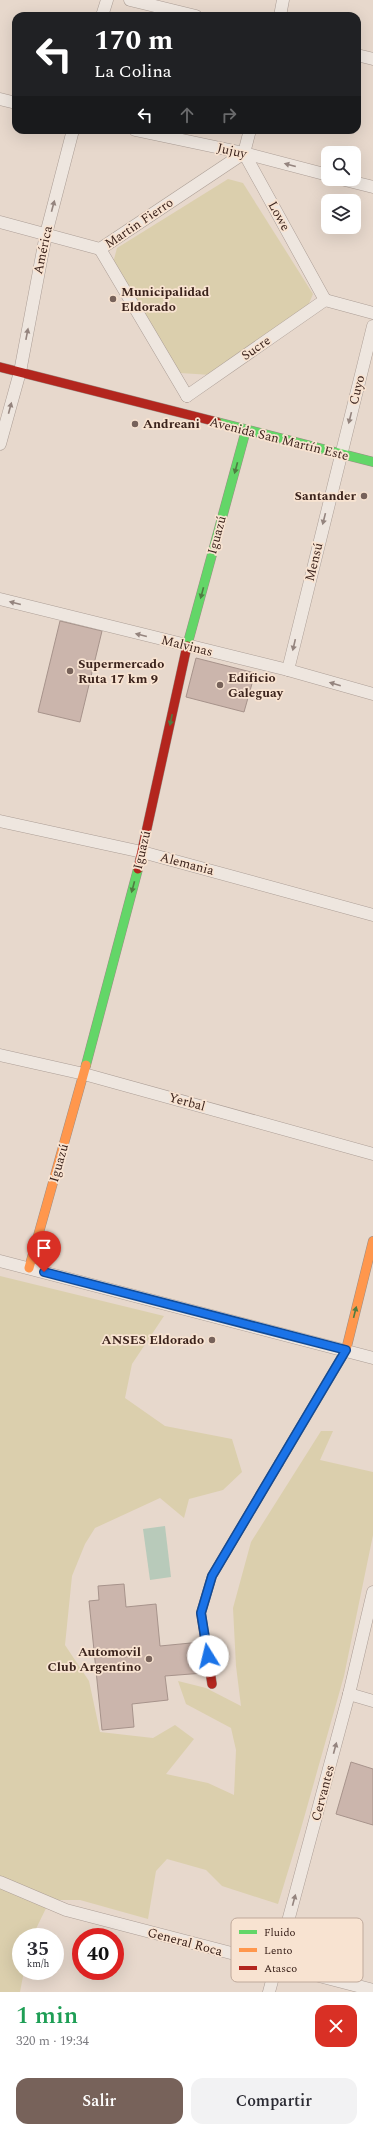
<!DOCTYPE html>
<html lang="es">
<head>
<meta charset="utf-8">
<style>
	:root { --surface:#fff; --page:#f2f2f3; --text:#2b2b33; --muted:#7c7c81; --accent:#77625a }
	body { margin:0; font-family:Spectral,serif; background:var(--page); color:var(--text); height:100vh; display:flex; flex-direction:column; font-size:15px; white-space:nowrap }
	* { box-sizing:border-box; margin:0 }
	p { font-size:13px; color:var(--muted) }
	.icon { flex:none; width:22px; height:22px; fill:none; stroke:currentColor; stroke-width:2; stroke-linecap:round; stroke-linejoin:round }
	.map { position:relative; height:1992px; overflow:hidden }
	.side { display:flex; flex-direction:column; background:var(--surface); flex:1 }
	.side>* { flex:none }
	.top-card { position:absolute; left:12px; top:12px; width:349px; height:122px; border-radius:12px; box-shadow:0 4px 16px #0002; background:#202124; color:#fff; overflow:hidden }
	.buttons { position:absolute; left:321px; top:146px; display:grid; gap:8px }
	.buttons a { display:grid; place-items:center; width:40px; height:40px; border-radius:8px; background:var(--surface); box-shadow:0 4px 16px #0002; font-size:20px }
	.speed { position:absolute; left:12px; top:1928px; display:flex; gap:8px; font-size:20px; font-weight:700; text-align:center }
	.speed>* { display:grid; place-content:center; width:52px; height:52px; border-radius:50%; background:var(--surface); box-shadow:0 4px 16px #0002; line-height:1 }
	.speed small { font-size:10px; font-weight:400 }
	.speed .limit { border:6px solid #d22; background:#fff; color:#111 }
	.pin { position:absolute; display:grid; place-items:center; width:34px; height:34px; color:#fff; margin:-41px -17px; border-radius:50% 50% 50% 0; rotate:-45deg; box-shadow:0 0 4px #0007 }
	.pin .icon { rotate:45deg }
	.me { position:absolute; width:44px; margin:-22px; rotate:351deg; stroke-linejoin:round; filter:drop-shadow(0 0 3px #0008) }
	.turn { display:flex; align-items:center; gap:14px; height:84px; padding:0 16px; font-size:18px }
	.turn .icon { width:52px; height:52px; stroke-width:2.5 }
	.turn b { display:block; font-size:28px; line-height:34px }
	.lanes { display:flex; align-items:center; height:38px; padding:0 16px; background:#0003; justify-content:center; gap:20px; direction:ltr }
	.lanes .off { opacity:.35 }
	.round { display:grid; place-items:center; flex:none; width:42px; height:42px; border-radius:12px; background:var(--page) }
	.summary { display:flex; align-items:center; justify-content:space-between; height:68px; padding:0 16px }
	h1 { font-size:24px; font-weight:600; line-height:30px; color:#1e9e55 }
	.button { display:flex; gap:8px; margin-top:auto; padding:8px 16px }
	.button a { flex:1; height:46px; border-radius:12px; background:var(--accent); color:#fff; font-size:16px; font-weight:600; line-height:46px; text-align:center }
	.button a+a { background:var(--page); color:var(--text) }
	.map>svg:first-child { display:block }
	.green { fill:#dbcfad }
	.water { fill:#b8caba }
	.building { fill:#cbb5ac; stroke:#a7938b }
	.lines { fill:none; stroke-linecap:round; stroke-linejoin:round }
	.street-casing { stroke:#ac9e96; stroke-width:13 }
	.fast-casing { stroke:#9c8d85; stroke-width:10 }
	.slow-casing { stroke:#9c8d85; stroke-width:10 }
	.jam-casing { stroke:#9c8d85; stroke-width:10 }
	.street { stroke:#eee6df; stroke-width:12 }
	.fast { stroke:#63d668; stroke-width:9 }
	.slow { stroke:#ff974d; stroke-width:9 }
	.jam { stroke:#b3261e; stroke-width:9 }
	.oneway { fill:#94847e }
	.oneway2 { fill:#4f7c42 }
	.route-casing { stroke:#114b97; stroke-width:10 }
	.route { stroke:#1a73e8; stroke-width:7 }
	.poi-dot { fill:#77625a; stroke:#f8e3d1; stroke-width:1.5 }
	.labels { text-anchor:middle; dominant-baseline:central; stroke-width:3.5; stroke-linejoin:round; paint-order:stroke }
	.street-label { font-size:13px; fill:#3b231c; stroke:#f8e3d1 }
	.poi-label { font-size:13px; font-weight:bold; fill:#3b231c; stroke:#f8e3d1; text-anchor:start }
	.key { fill:#f8e3d1; stroke:#bfa99b; stroke-width:1 }
	.key-label { font-size:11px; fill:#3b231c }
</style>
</head>
<body>
<div class="map">
<svg width="373" height="1992" viewBox="0 0 373 1992">
	<rect width="100%" height="100%" fill="#e7d8cc"/>
	<!-- green -->
	<g class="green">
		<polygon points="228,179 243,183 313,294 305,313 211,375 180,373 113,263 117,248"/>
		<polygon points="0,1276 164,1316 132,1364 125,1398 165,1426 232,1439 242,1472 223,1490 189,1499 184,1518 160,1498 95,1528 85,1544 72,1576 65,1645 89,1681 100,1732 153,1738 175,1725 194,1739 166,1774 208,1783 234,1795 236,1750 231,1728 186,1704 178,1681 206,1688 241,1706 236,1666 233,1608 251,1542 321,1431 333,1431 320,1460 373,1472 373,1535 344,1676 300,1832 278,1904 222,1886 206,1870 167,1859 156,1871 148,1919 80,1900 50,1900 32,1937 21,1937 21,1971 24,1971 20,1992 0,1992"/>
	</g>
	<!-- water -->
	<polygon class="water" points="165,1526 171,1577 150,1580 143,1529"/>
	<!-- building -->
	<g class="building">
		<polygon points="60,621 102,631 80,722 38,712"/>
		<polygon points="196,658 255,673 244,712 186,697"/>
		<polygon points="124,1584 126,1607 156,1604 160,1646 201,1642 204,1673 165,1676 168,1700 132,1704 134,1727 102,1730 89,1601 99,1600 98,1586"/>
		<polygon points="351,1762 373,1769 373,1825 336,1814"/>
	</g>
	<g class="lines">
		<defs>
			<g id="street">
				<polyline points="130,0 196,16"/>
				<polyline points="102,16 107,0"/>
				<polyline points="280,16 283,0"/>
				<polyline points="357,55 373,59"/>
				<polyline points="0,99 16,103"/>
				<polyline points="135,130 244,153 328,175"/>
				<polyline points="250,130 244,153 325,300"/>
				<polyline points="341,179 373,187"/>
				<polyline points="0,222 100,249 244,153"/>
				<polyline points="100,249 187,396"/>
				<polyline points="325,300 373,313"/>
				<polyline points="187,396 325,300"/>
				<polyline points="0,444 20,372 46,234 73,130"/>
				<polyline points="0,599 288,670 373,694"/>
				<polyline points="288,670 373,326"/>
				<polyline points="0,821 142,852 373,915"/>
				<polyline points="0,1055 84,1074 373,1154"/>
				<polyline points="0,1261 373,1358"/>
				<polyline points="349,1694 373,1701"/>
				<polyline points="0,1882 66,1910 373,1990"/>
				<polyline points="269,1992 349,1694 373,1592"/>
			</g>
			<g id="fast">
				<polyline points="217,422 373,462"/>
				<polyline points="187,646 246,430"/>
				<polyline points="86,1065 138,869"/>
			</g>
			<g id="slow">
				<polyline points="29,1268 86,1065"/>
				<polyline points="279,1463 346,1350 373,1241"/>
			</g>
			<g id="jam">
				<polyline points="0,367 217,422"/>
				<polyline points="138,869 187,646"/>
				<polyline points="212,1684 201,1613 212,1576 279,1463"/>
			</g>
		</defs>
		<!-- street casing -->
		<use href="#street" class="street-casing"/>
		<!-- fast casing -->
		<use href="#fast" class="fast-casing"/>
		<!-- slow casing -->
		<use href="#slow" class="slow-casing"/>
		<!-- jam casing -->
		<use href="#jam" class="jam-casing"/>
		<!-- street -->
		<use href="#street" class="street"/>
		<!-- fast -->
		<use href="#fast" class="fast"/>
		<!-- slow -->
		<use href="#slow" class="slow"/>
		<!-- jam -->
		<use href="#jam" class="jam"/>
	</g>
	<!-- one-way arrows -->
	<defs><path id="oneway-solid" d="M-6-.8H1V-3.2L6.5 0L1 3.2V.8H-6Z"/></defs>
	<g class="oneway">
		<use href="#oneway-solid" transform="translate(290 165) rotate(-165)"/>
		<use href="#oneway-solid" transform="translate(53 206) rotate(-75)"/>
		<use href="#oneway-solid" transform="translate(27 334) rotate(-79)"/>
		<use href="#oneway-solid" transform="translate(10 408) rotate(-75)"/>
		<use href="#oneway-solid" transform="translate(350 418) rotate(104)"/>
		<use href="#oneway-solid" transform="translate(324 519) rotate(104)"/>
		<use href="#oneway-solid" transform="translate(15 603) rotate(-166)"/>
		<use href="#oneway-solid" transform="translate(141 635) rotate(-166)"/>
		<use href="#oneway-solid" transform="translate(294 645) rotate(103)"/>
		<use href="#oneway-solid" transform="translate(335 684) rotate(-164)"/>
		<use href="#oneway-solid" transform="translate(335 1748) rotate(-75)"/>
		<use href="#oneway-solid" transform="translate(294 1900) rotate(-75)"/>
	</g>
	<g class="oneway2">
		<use href="#oneway-solid" transform="translate(236 468) rotate(105)"/>
		<use href="#oneway-solid" transform="translate(202 593) rotate(105)"/>
		<use href="#oneway-solid" transform="translate(171 720) rotate(102)"/>
		<use href="#oneway-solid" transform="translate(133 887) rotate(105)"/>
		<use href="#oneway-solid" transform="translate(355 1312) rotate(-76)"/>
	</g>
	<g class="lines">
		<defs>
			<polyline id="route" points="44,1272 346,1350 212,1576 201,1613 208,1656"/>
		</defs>
		<!-- route casing -->
		<use href="#route" class="route-casing"/>
		<!-- route -->
		<use href="#route" class="route"/>
	</g>
	<!-- markers -->
	<g class="poi-dot">
		<circle cx="113" cy="299" r="4"/>
		<circle cx="135" cy="424" r="4"/>
		<circle cx="364" cy="496" r="4"/>
		<circle cx="70" cy="671" r="4"/>
		<circle cx="220" cy="685" r="4"/>
		<circle cx="212" cy="1340" r="4"/>
		<circle cx="149" cy="1659" r="4"/>
	</g>
	<g class="labels">
		<!-- street labels -->
		<g class="street-label">
			<text transform="translate(232 151) rotate(13)">Jujuy</text>
			<text transform="translate(279 216) rotate(61)">Lowe</text>
			<text transform="translate(139 223) rotate(-34)">Martin Fierro</text>
			<text transform="translate(43 250) rotate(-78)">América</text>
			<text transform="translate(256 348) rotate(-35)">Sucre</text>
			<text transform="translate(357 390) rotate(-76)">Cuyo</text>
			<text transform="translate(279 439) rotate(14)">Avenida San Martín Este</text>
			<text transform="translate(217 535) rotate(-75)">Iguazú</text>
			<text transform="translate(314 562) rotate(-76)">Mensú</text>
			<text transform="translate(187 646) rotate(14)">Malvinas</text>
			<text transform="translate(142 850) rotate(-77)">Iguazú</text>
			<text transform="translate(187 864) rotate(15)">Alemania</text>
			<text transform="translate(187 1102) rotate(15)">Yerbal</text>
			<text transform="translate(59 1163) rotate(-74)">Iguazú</text>
			<text transform="translate(323 1793) rotate(-75)">Cervantes</text>
			<text transform="translate(185 1942) rotate(15)">General Roca</text>
		</g>
		<!-- poi labels -->
		<g class="poi-label">
			<text x="121" y="292">Municipalidad<tspan x="121" dy="15">Eldorado</tspan></text>
			<text x="143" y="424">Andreani</text>
			<text x="356" y="496" text-anchor="end">Santander</text>
			<text x="78" y="664">Supermercado<tspan x="78" dy="15">Ruta 17 km 9</tspan></text>
			<text x="228" y="678">Edificio<tspan x="228" dy="15">Galeguay</tspan></text>
			<text x="204" y="1340" text-anchor="end">ANSES Eldorado</text>
			<text x="141" y="1652" text-anchor="end">Automovil<tspan x="141" dy="15">Club Argentino</tspan></text>
		</g>
	</g>
	<!-- legend -->
	<rect x="231" y="1918" width="132" height="64" rx="6" class="key"/>
	<rect x="239" y="1930" width="18" height="4" fill="#63d668"/>
	<rect x="239" y="1948" width="18" height="4" fill="#ff974d"/>
	<rect x="239" y="1966" width="18" height="4" fill="#b3261e"/>
	<g class="key-label">
		<text x="264" y="1936">Fluido</text>
		<text x="264" y="1954">Lento</text>
		<text x="264" y="1972">Atasco</text>
	</g>
</svg>
<div class="buttons">
<a><svg class="icon" aria-label="search" viewBox="0 0 24 24"><circle cx="10" cy="10" r="6"/><path d="M15 15l6 6"/></svg></a>
<a><svg class="icon" aria-label="layers" viewBox="0 0 24 24"><path d="M12 4l9 5-9 5-9-5zM3 14l9 5 9-5"/></svg></a>
</div>
<div class="speed"><div>35<small>km/h</small></div><div class="limit">40</div></div>
<div class="pin" style="left:44px;top:1272px;background:#d93025"><svg class="icon" aria-label="arrive" viewBox="0 0 24 24"><path d="M6 21V4h12l-3 4 3 4H6"/></svg></div>
<svg class="me" style="left:208px;top:1656px" viewBox="-20 -20 40 40"><circle r="19" fill="#fff"/><path d="M0-13L10 11 0 6-10 11z" fill="#1a73e8"/></svg>
<div class="top-card">
<div class="turn"><svg class="icon" aria-label="left" viewBox="0 0 24 24"><path d="M17 20v-9H6M10 6l-5 5 5 5"/></svg><div><b>170 m</b>La Colina</div></div>
<div class="lanes"><svg class="icon" aria-label="left" viewBox="0 0 24 24"><path d="M17 20v-9H6M10 6l-5 5 5 5"/></svg><svg class="icon off" aria-label="ahead" viewBox="0 0 24 24"><path d="M12 20V5M6 11l6-6 6 6"/></svg><svg class="icon off" aria-label="right" viewBox="0 0 24 24"><path d="M7 20v-9h11M14 6l5 5-5 5"/></svg></div>
</div>
</div>
<section class="side">
<div class="summary"><div><h1>1 min</h1><p>320 m · 19:34</p></div><a class="round" style="background:#d93025;color:#fff"><svg class="icon" aria-label="close" viewBox="0 0 24 24"><path d="M6 6l12 12M18 6L6 18"/></svg></a></div>
<div class="button"><a>Salir</a><a>Compartir</a></div>
</section>
</body>
</html>
